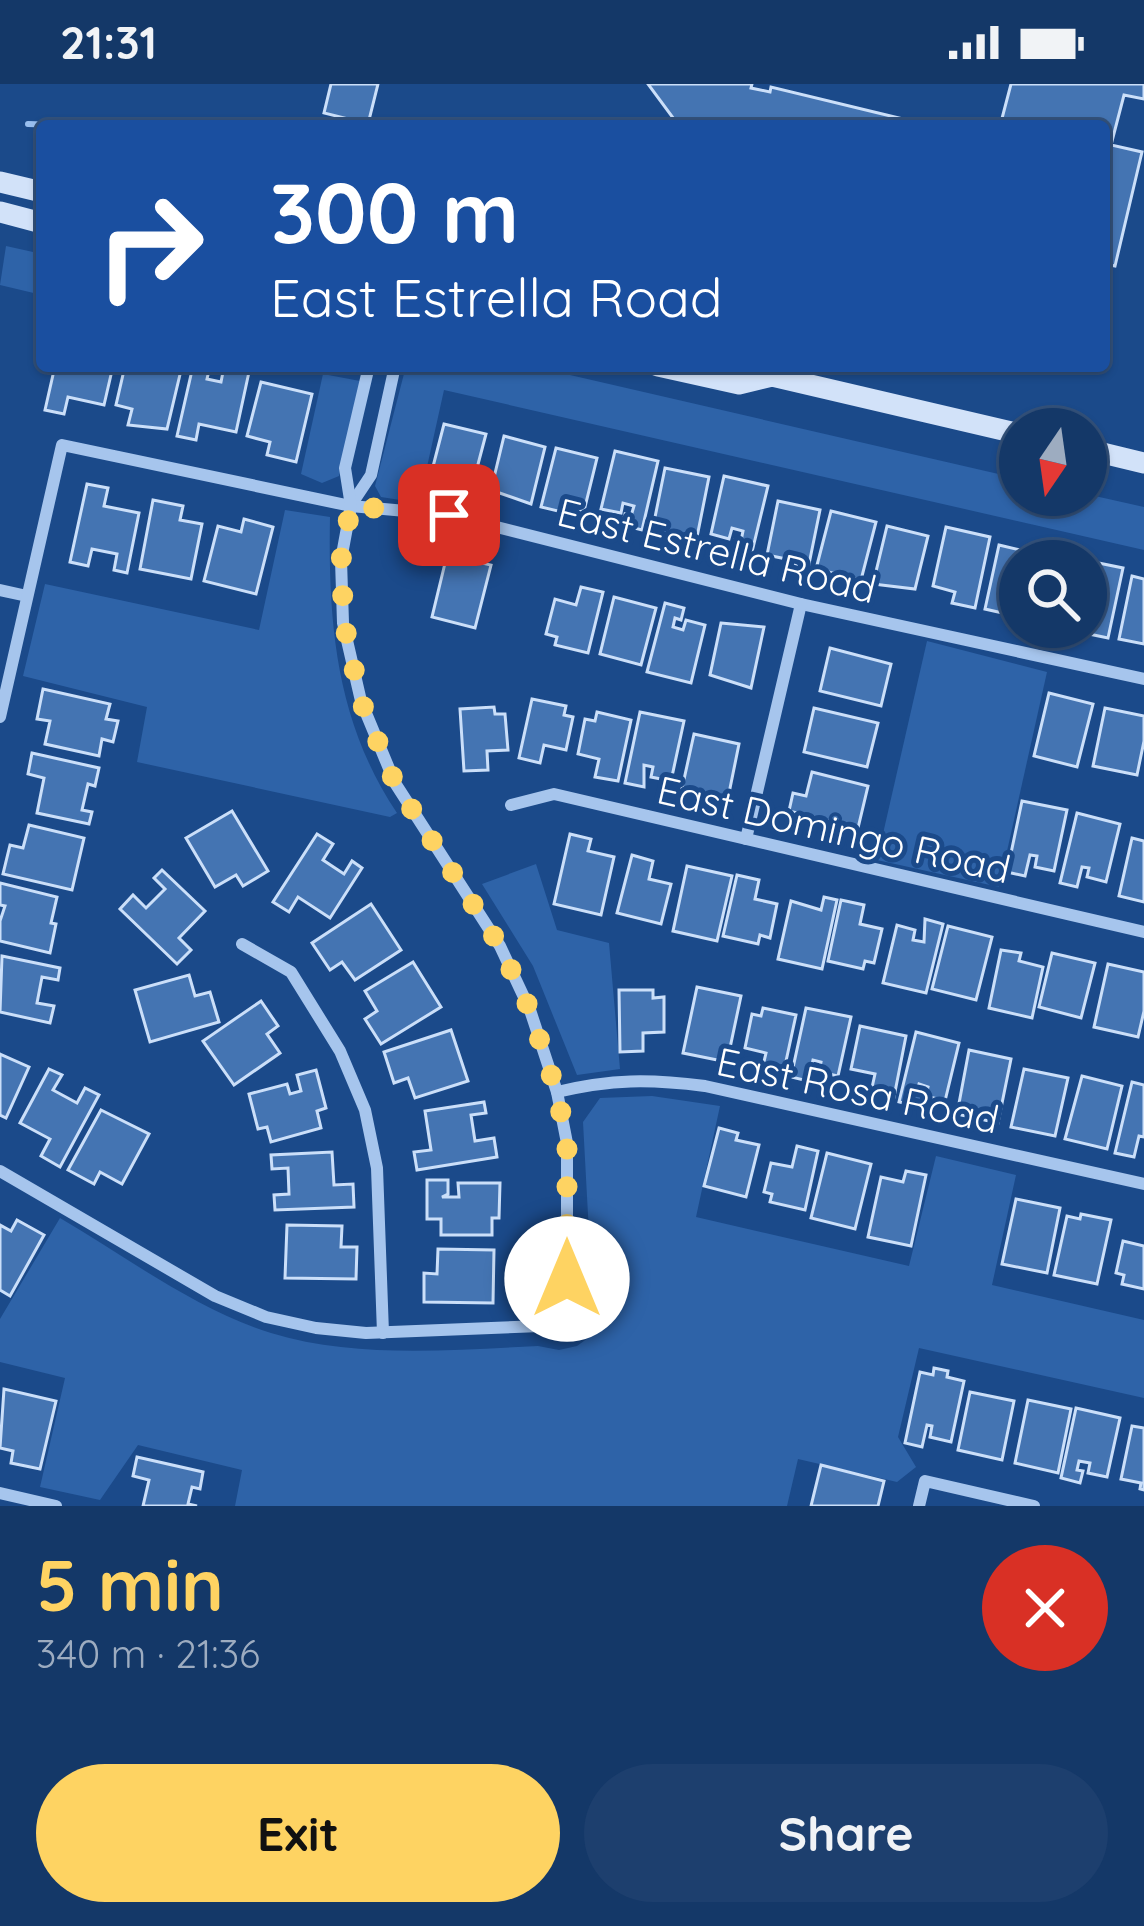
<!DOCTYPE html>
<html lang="en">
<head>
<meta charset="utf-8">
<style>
	:root { --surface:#143868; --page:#1d3f6e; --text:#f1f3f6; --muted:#9dacc0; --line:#33527c; --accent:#fed362 }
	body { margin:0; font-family:Quicksand,sans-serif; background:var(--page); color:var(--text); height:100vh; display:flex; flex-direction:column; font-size:45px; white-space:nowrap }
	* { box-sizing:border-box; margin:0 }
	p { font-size:39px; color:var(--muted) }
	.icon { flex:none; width:66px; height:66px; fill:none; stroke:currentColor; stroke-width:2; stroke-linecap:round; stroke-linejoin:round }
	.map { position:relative; height:1422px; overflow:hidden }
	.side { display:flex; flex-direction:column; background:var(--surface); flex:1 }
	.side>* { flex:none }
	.banner { position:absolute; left:36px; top:36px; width:1074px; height:252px; border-radius:12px; box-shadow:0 3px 9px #0004,0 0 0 3px var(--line); background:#1a4fa0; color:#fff; overflow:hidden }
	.needle { width:78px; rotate:193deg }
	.controls { position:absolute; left:999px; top:324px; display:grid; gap:24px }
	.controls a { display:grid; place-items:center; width:108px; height:108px; border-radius:50%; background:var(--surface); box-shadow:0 3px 9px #0004,0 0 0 3px var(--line); font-size:60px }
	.pin { position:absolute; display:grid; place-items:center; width:102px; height:102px; color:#fff; margin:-51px; border-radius:24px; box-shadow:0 6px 18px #0006 }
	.me { position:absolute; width:132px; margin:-66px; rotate:0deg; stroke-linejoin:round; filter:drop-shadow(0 0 9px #0008) }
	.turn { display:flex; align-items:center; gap:42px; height:252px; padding:0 36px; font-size:54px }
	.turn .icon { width:156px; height:156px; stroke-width:2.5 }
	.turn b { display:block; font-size:84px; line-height:102px }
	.round { display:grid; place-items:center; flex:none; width:126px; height:126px; border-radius:63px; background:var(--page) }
	.summary { display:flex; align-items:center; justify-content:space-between; height:204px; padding:0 36px }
	h1 { font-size:72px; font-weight:700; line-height:90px; color:var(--accent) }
	.primary-button { display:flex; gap:24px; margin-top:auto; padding:24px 36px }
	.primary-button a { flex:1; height:138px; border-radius:72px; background:var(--accent); color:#111; font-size:48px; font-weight:700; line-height:138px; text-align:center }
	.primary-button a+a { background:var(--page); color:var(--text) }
	.status { display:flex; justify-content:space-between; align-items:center; height:84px; padding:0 60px; background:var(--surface); direction:ltr }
	.status svg { height:33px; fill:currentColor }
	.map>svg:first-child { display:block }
	.green { fill:#2e63a8 }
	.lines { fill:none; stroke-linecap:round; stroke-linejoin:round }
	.stream { stroke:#99bfef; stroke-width:6 }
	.building { fill:#4474b2; stroke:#cbdff9; stroke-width:3 }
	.street { stroke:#a6c5ed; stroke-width:12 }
	.secondary { stroke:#d2e2f9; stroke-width:21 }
	.route { stroke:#fed362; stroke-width:21; stroke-dasharray:0 37.8 }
	.labels { text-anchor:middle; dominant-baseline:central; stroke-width:10; stroke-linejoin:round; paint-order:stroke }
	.street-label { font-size:39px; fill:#fff; stroke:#1b4a8a }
</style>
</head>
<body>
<div class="status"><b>21:31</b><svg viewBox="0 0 49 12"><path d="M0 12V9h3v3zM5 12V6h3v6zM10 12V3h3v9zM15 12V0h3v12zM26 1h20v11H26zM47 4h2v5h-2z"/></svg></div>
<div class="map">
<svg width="1144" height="1422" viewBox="0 0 1144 1422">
	<rect width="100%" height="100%" fill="#1b4a8a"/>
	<!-- green -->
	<g class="green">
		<polygon points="6,162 42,170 42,211 0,201"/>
		<polygon points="406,282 531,282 1020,395 1020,411 1086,410 1144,423 1144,466 444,306 419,419 381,413 375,402"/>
		<polygon points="323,290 360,297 339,392 322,399 301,390"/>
		<path d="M285 426 330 433C328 539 336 638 397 729L390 733 137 678 147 623 23 592 45 500 259 546Z"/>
		<polygon points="927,557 1047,588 999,803 877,776"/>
		<polygon points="536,780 557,846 609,859 620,985 577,991 533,882 482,800"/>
		<path d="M652 1012 720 1022 696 1133 909 1182 936 1072 1016 1091 992 1201 1144 1236V1314L919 1264 898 1353 916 1383 897 1398 798 1375 787 1422H235L242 1386 138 1361 100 1416 40 1403 65 1294 0 1278V1235L60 1134C128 1174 195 1225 271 1249 356 1275 451 1266 538 1262L559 1266 577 1262 588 1254 598 1234 592 1205 583 1038 600 1014Z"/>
	</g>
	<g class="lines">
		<!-- stream -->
		<polyline class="stream" points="28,40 87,42"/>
	</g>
	<!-- building -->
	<g class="building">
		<polygon points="331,0 378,0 368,40 324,29"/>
		<polygon points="648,0 752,0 751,4 770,8 771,3 932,42 679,42"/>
		<polygon points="1011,0 1144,0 1144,15 1124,11 1111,61 1142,68 1115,182 1104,180 1104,42 1000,42"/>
		<polygon points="55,282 113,282 104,321 68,313 64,330 45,326"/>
		<polygon points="125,282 182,282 167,345 128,341 132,325 116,321"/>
		<polygon points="193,282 210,282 207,295 221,298 224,283 249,288 236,348 199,340 196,356 177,352"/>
		<polygon points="261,298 312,310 296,378 267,371 270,358 247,352"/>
		<polygon points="444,340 486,350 472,403 429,398"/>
		<polygon points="504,352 545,363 531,420 491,406"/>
		<polygon points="556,364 597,374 584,427 563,422 562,428 541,423"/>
		<polygon points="615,367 658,377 642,446 622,441 625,430 631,432 634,422 623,419 621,429 601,425"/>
		<polygon points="665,384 709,393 696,458 652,448"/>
		<polygon points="724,392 768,402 751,472 733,468 735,456 741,457 743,447 732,444 729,455 711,450"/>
		<polygon points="87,400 108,404 104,422 139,429 127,489 114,486 117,470 92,465 88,482 70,478"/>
		<polygon points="153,416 183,422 180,436 202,440 191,495 140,485"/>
		<polygon points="778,417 820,426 808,485 795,482 796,477 767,471"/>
		<polygon points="831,427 876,438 861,496 816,485"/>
		<polygon points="244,435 273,443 256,510 204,497 218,442 241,448"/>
		<polygon points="887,442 928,452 915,505 873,500"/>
		<polygon points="946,443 990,453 975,524 952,519 955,508 933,502"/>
		<polygon points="999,461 1042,471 1040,477 1020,477 1020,533 985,525"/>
		<polygon points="447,471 491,481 475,544 432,533"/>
		<polygon points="1079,475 1123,484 1108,554 1089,550 1093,529 1088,528 1086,536 1086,477"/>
		<polygon points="1132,492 1144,495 1144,560 1119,555"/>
		<polygon points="581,503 603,508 588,569 555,561 557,553 546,550 555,515 576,521"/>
		<polygon points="614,513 656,524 641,581 600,570"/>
		<polygon points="665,519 684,524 681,536 675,534 673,543 683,546 686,536 705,541 691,599 647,588"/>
		<polygon points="721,539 764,543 751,604 710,591"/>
		<polygon points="830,564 891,580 881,622 820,607"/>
		<polygon points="43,605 110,620 106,635 118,637 113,658 102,655 99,672 45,660 50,637 37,635"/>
		<polygon points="1049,609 1093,620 1077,683 1034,672"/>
		<polygon points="532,615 566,622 564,631 573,633 566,666 544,661 540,679 519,674"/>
		<polygon points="494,623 495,630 505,630 508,666 487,667 488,686 464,687 460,625"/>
		<polygon points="814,624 878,639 867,683 804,668"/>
		<polygon points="1105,624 1144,632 1144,657 1137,691 1093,682"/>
		<polygon points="597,628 631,636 618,697 595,693 599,675 578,670 585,635 595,637"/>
		<polygon points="640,628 684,637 671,697 651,693 653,683 644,681 644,703 625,699"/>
		<polygon points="694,650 739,660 727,719 681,709"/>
		<polygon points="32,669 99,684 95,702 88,700 82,726 92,728 89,740 37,729 44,694 28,690"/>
		<polygon points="812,688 868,702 858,744 789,727 793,709 806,712"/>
		<polygon points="1022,717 1067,726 1054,787 1035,783 1037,772 1030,771 1025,792 1007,788"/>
		<polygon points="232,727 268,787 243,802 236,791 215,803 186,754"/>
		<polygon points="1077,729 1120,740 1106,798 1087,793 1089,784 1082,783 1077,803 1060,799"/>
		<polygon points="29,741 84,754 72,806 3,790 10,761 23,764"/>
		<polygon points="317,750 333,760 323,776 344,790 352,777 362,784 330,834 298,813 289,828 273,818"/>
		<polygon points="570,750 591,755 588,767 614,773 601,831 554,820"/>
		<polygon points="1132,754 1144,757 1144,818 1119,812"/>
		<polygon points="632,771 653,777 649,795 671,800 661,840 617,829"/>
		<polygon points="687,782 732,792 717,857 673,847"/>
		<polygon points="162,786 205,827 179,854 191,866 177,880 120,825 133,811 146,824 165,805 154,794"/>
		<polygon points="737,791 759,796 755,815 777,820 770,854 760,851 758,860 723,852"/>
		<polygon points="0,799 57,813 51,839 56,840 50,869 0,857 0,837 5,822 0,821"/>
		<polygon points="824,813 837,816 822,885 778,875 791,817 821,826"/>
		<polygon points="841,816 864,821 860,840 882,845 874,879 865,877 863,885 828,877"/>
		<polygon points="371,820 401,866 355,896 342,878 330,886 312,859"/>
		<polygon points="925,835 943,840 926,909 883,899 897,841 915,846 913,856 924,858"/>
		<polygon points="948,842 992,853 976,916 932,905"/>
		<polygon points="1001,866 1021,869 1019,877 1043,883 1032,934 989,924"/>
		<polygon points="1052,869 1095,879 1081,934 1039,923"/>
		<polygon points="2,872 60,884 58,896 42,893 37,919 54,922 50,939 0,928"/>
		<polygon points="413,878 441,923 381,960 365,935 377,927 365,907"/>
		<polygon points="1108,880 1144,888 1144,927 1138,953 1094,943"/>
		<polygon points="189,891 195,912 210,908 219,938 150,958 135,906"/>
		<polygon points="697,903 741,912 727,978 683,969"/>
		<polygon points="619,906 653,906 653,914 664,913 664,948 643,949 643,967 620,968"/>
		<polygon points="261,917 278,942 267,950 280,969 234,1001 203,957"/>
		<polygon points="763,924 796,931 783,991 762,986 766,969 745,964 752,930 761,932"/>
		<polygon points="806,924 851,933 838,992 819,988 821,978 813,976 808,997 791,993"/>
		<polygon points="860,942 906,952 894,1013 871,1008 875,990 851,985"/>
		<polygon points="451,946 468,997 415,1014 408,994 394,999 384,968"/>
		<polygon points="916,948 959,959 945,1017 926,1012 928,1003 919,1000 916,1010 923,1011 920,1023 899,1018"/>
		<polygon points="969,966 1011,975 998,1039 957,1030"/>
		<polygon points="0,970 29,983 6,1034 0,1031"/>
		<polygon points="49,985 62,991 53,1006 77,1019 85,1004 99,1011 60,1083 41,1072 50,1055 20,1039"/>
		<polygon points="1024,985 1068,994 1055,1052 1011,1043"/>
		<polygon points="316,986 326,1024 317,1027 321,1044 271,1058 267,1043 258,1045 249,1010 287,1000 290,1010 301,1007 297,991"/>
		<polygon points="1082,992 1122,1002 1107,1065 1065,1055"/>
		<polygon points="1132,998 1144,1001 1144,1053 1139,1052 1134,1073 1115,1069"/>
		<polygon points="484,1018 486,1029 471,1031 475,1057 494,1054 497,1073 417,1086 414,1068 431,1066 425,1027"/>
		<polygon points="101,1026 149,1050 122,1100 100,1088 94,1100 68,1086"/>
		<polygon points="719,1044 738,1049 736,1056 759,1061 746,1113 704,1102"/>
		<polygon points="797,1062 818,1067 805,1126 770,1118 772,1110 764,1108 771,1079 792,1083"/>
		<polygon points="332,1068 334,1101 353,1100 354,1123 275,1126 274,1111 289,1110 288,1084 272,1085 271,1071"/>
		<polygon points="827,1069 871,1080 855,1145 811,1134"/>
		<polygon points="906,1087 926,1091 911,1162 868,1153 881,1093 903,1098"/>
		<polygon points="427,1096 448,1096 448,1110 442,1113 459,1113 458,1099 500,1099 499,1134 492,1134 492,1151 441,1151 441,1135 427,1135"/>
		<polygon points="1016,1115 1060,1124 1047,1189 1002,1180"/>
		<polygon points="1081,1130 1111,1136 1097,1200 1054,1191 1067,1132 1080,1135"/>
		<polygon points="17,1136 44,1151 10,1212 0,1206 0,1141 11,1147"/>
		<polygon points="287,1141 342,1142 341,1163 357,1163 356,1195 285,1194"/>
		<polygon points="1123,1157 1144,1162 1144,1205 1122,1200 1124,1191 1116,1189"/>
		<polygon points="438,1165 494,1166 493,1219 424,1218 424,1189 437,1190"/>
		<polygon points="934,1284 948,1287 947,1293 964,1297 951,1358 930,1353 932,1342 927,1341 922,1363 905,1359 920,1288 933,1291"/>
		<polygon points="4,1305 56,1317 40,1385 11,1379 13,1367 0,1364"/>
		<polygon points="970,1308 1014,1317 1002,1376 958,1366"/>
		<polygon points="1028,1316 1071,1325 1058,1389 1015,1379"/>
		<polygon points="1076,1324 1120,1334 1107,1393 1088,1389 1090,1379 1079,1377 1077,1386 1083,1387 1080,1399 1061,1394"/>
		<polygon points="1132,1342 1144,1344 1144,1406 1140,1405 1141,1399 1121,1395"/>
		<polygon points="137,1373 203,1388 200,1405 192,1403 188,1420 197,1422 143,1422 149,1396 133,1392"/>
		<polygon points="821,1381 884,1397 878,1422 811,1422"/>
	</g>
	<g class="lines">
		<!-- street -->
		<g class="street">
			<polyline points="351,421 371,391 395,282"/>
			<polyline points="0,506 27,512"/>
			<polyline points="0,633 62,361 351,422 449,431 801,520 1144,595"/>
			<polyline points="511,721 554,710 1144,848"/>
			<polyline points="746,755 801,520"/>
			<polyline points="242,860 291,888 340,967 365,1026 377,1084 383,1249"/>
			<path d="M557 1008C612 995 649 995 705 1002L1144 1100"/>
			<polyline points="0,1087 215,1212 266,1233 316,1244 366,1249 567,1241 567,1059 557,1008 530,926 500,862 395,699 361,617 343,539 341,476 351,422 345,384 369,282"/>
			<polyline points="0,1409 56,1422"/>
			<polyline points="919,1422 925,1397 1034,1422"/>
		</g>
		<!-- secondary -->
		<g class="secondary">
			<polyline points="0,98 42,108"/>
			<polyline points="0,128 42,139"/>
			<polyline points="658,282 739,300 772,292 1020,350"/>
			<polyline points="1086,365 1144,379"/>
		</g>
	</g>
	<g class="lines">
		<!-- route -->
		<polyline class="route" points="449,431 351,422 341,476 344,539 361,617 395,699 500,862 530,926 557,1009 567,1059 567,1195"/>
	</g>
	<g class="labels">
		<!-- street labels -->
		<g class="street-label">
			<text transform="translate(717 466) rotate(14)">East Estrella Road</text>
			<text transform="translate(834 745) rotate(13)">East Domingo Road</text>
			<text transform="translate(858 1006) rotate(12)">East Rosa Road</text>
		</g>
	</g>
</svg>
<div class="controls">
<a><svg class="needle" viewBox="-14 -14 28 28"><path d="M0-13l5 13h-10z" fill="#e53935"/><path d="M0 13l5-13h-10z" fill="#9dacc0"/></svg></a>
<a><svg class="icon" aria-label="search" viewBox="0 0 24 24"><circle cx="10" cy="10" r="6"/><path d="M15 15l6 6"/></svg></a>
</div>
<div class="pin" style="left:449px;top:431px;background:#d93025"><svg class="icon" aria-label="arrive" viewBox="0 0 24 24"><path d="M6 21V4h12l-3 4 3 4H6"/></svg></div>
<svg class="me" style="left:567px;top:1195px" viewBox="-20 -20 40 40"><circle r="19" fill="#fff"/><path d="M0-13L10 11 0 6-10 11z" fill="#fed362"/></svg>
<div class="banner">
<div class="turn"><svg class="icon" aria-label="right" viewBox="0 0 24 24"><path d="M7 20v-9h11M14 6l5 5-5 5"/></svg><div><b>300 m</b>East Estrella Road</div></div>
</div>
</div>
<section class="side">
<div class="summary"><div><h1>5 min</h1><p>340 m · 21:36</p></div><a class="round" style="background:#d93025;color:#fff"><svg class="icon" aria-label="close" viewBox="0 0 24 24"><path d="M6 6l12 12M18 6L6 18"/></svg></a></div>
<div class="primary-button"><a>Exit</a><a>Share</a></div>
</section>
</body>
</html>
